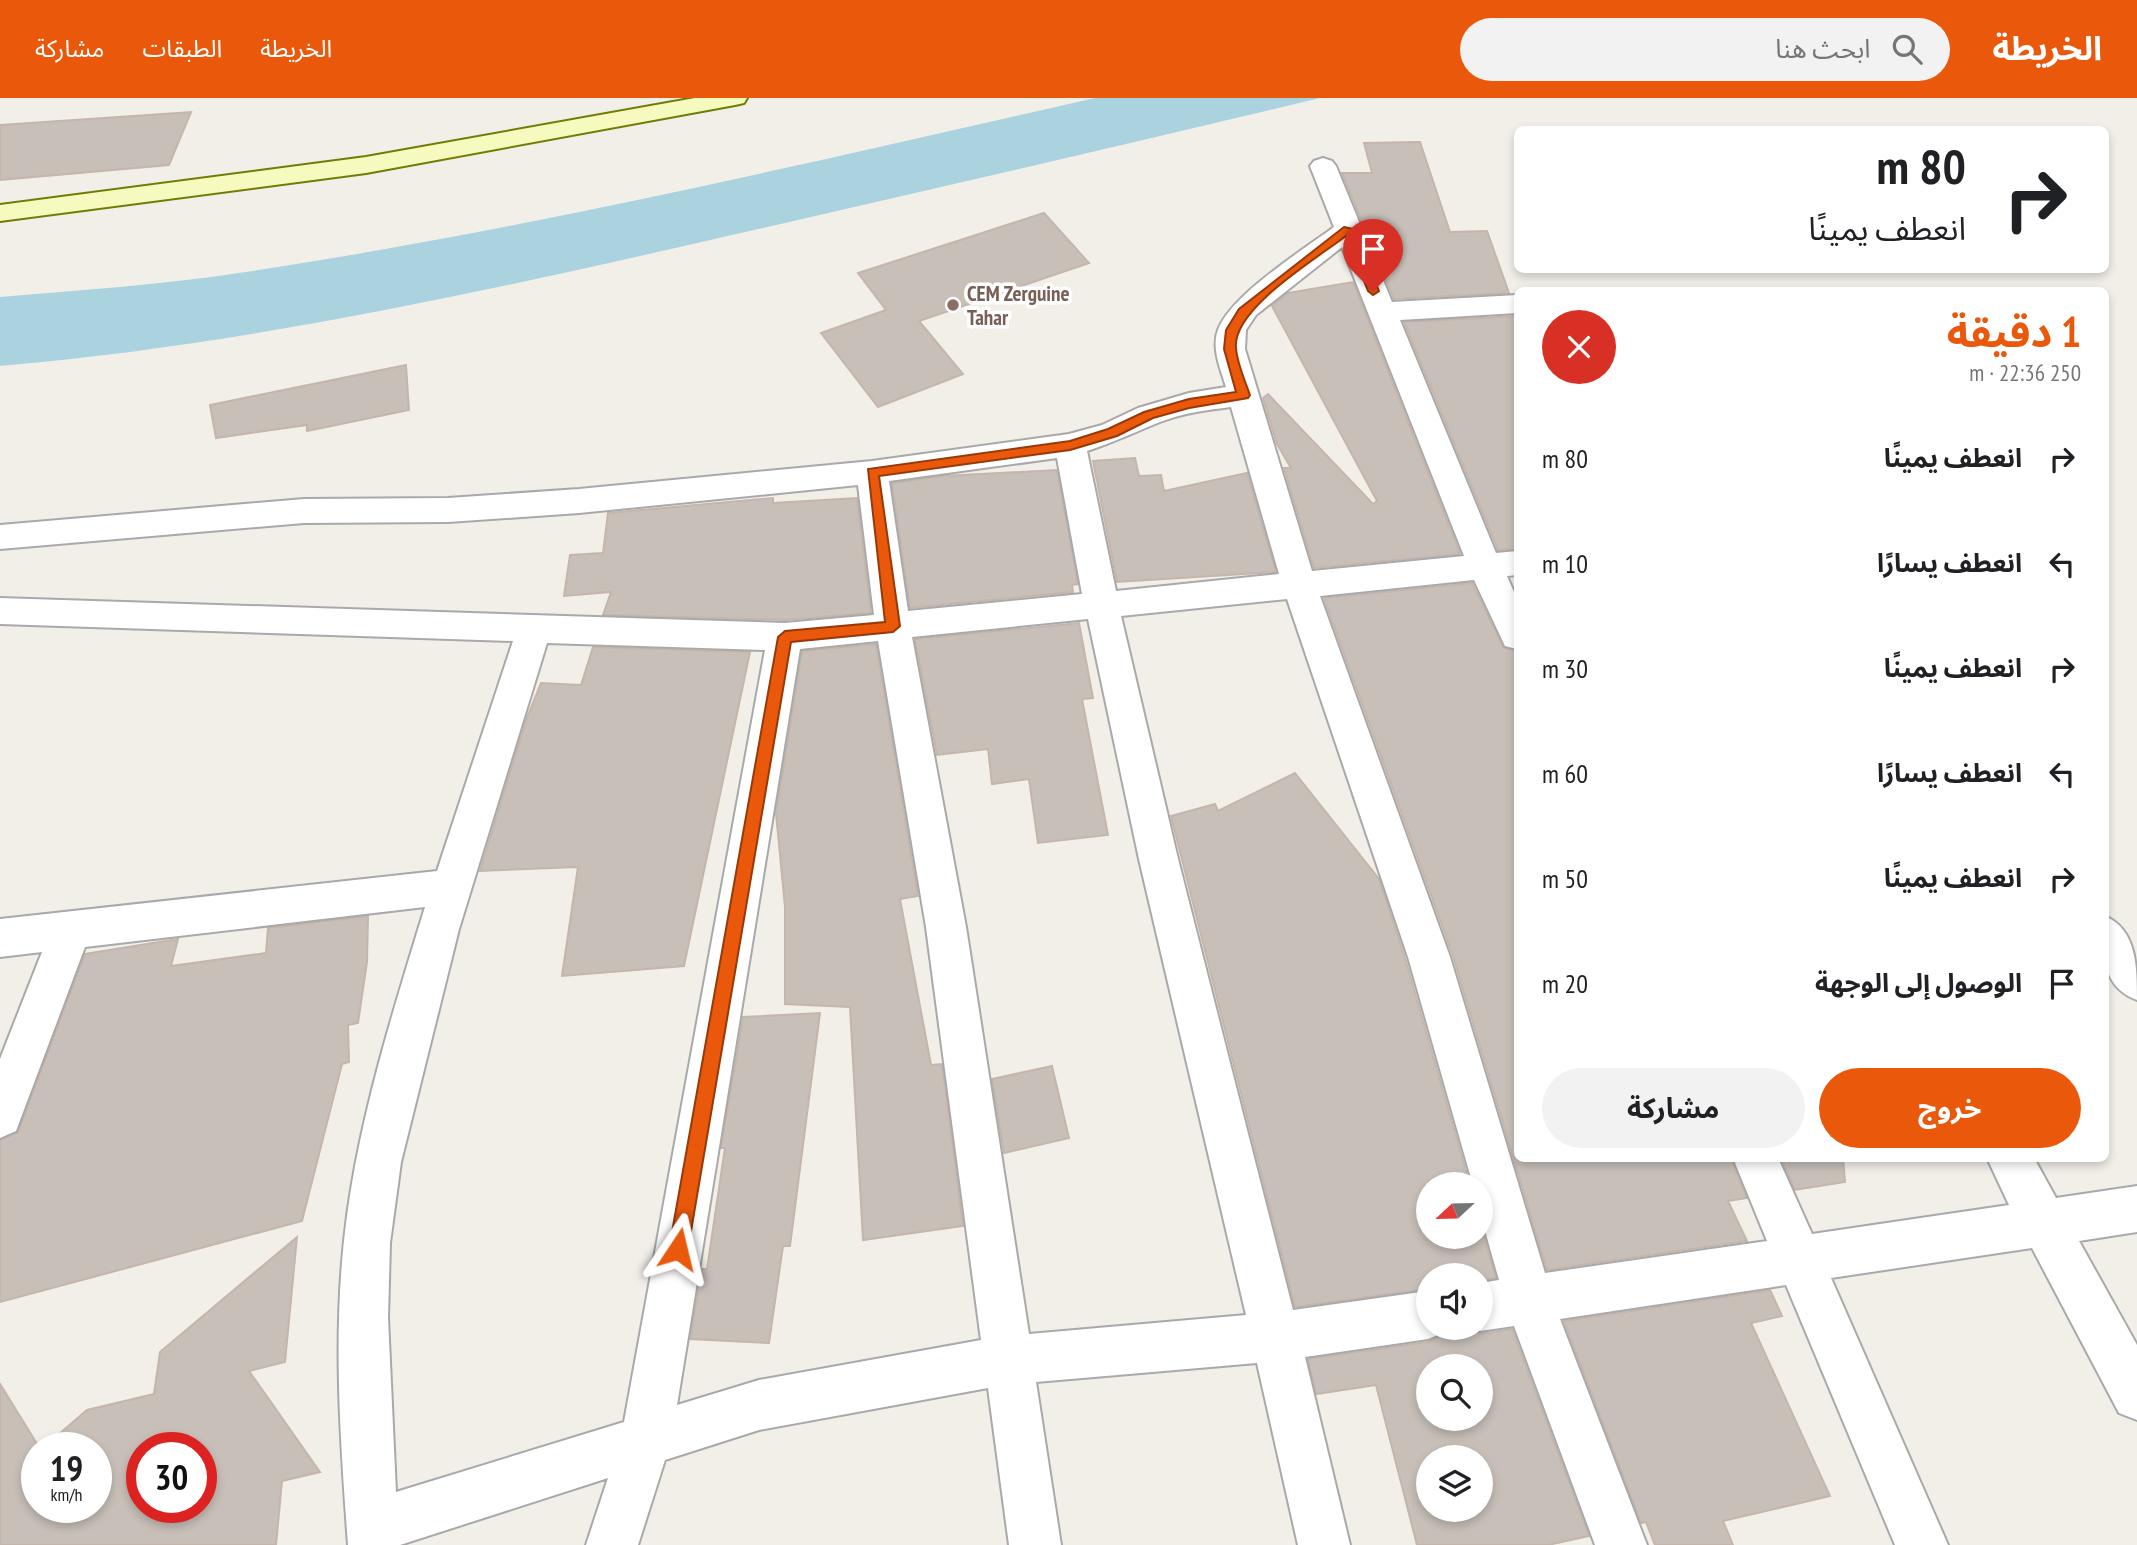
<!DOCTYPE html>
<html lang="ar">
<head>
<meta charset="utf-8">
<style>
	:root { --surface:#fff; --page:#f2f2f2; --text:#202124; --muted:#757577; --accent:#ea580c }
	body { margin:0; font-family:"PT Sans Narrow","Noto Sans Arabic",sans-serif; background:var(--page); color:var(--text); direction:rtl; height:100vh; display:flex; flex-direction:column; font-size:26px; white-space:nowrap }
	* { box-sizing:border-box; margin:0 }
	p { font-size:23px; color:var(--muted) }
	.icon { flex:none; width:38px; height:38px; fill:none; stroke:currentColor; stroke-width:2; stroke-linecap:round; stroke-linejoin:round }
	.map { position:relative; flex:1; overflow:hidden; direction:ltr }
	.side { position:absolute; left:1514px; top:189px; width:595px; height:875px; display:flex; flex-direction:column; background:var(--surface); border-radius:10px; box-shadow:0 4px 10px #0003; direction:rtl }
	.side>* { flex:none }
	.top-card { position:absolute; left:1514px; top:28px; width:595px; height:147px; border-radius:10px; box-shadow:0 4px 10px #0003; direction:rtl; background:#fff; color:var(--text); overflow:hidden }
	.needle { width:46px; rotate:248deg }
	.buttons { position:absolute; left:1416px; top:1074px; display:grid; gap:14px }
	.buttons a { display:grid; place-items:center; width:77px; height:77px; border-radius:50%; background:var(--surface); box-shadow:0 4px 10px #0003; font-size:35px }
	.speed { position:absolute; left:21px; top:1334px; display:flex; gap:14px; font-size:35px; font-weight:700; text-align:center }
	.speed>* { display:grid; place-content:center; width:91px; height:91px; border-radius:50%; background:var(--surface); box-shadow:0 4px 10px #0003; line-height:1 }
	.speed small { font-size:18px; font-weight:400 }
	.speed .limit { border:10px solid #d22; background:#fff; color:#111 }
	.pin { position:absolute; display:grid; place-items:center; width:60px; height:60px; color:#fff; margin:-72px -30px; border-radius:50% 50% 50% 0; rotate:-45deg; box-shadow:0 0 7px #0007 }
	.pin .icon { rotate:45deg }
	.me { position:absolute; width:77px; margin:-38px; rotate:10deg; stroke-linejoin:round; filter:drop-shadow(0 0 5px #0008) }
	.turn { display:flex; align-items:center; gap:24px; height:147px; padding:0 28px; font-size:32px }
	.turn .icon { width:91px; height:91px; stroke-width:2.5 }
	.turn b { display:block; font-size:49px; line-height:60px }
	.round { display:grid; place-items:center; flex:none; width:74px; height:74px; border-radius:37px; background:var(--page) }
	.summary { display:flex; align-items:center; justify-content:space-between; height:119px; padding:0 28px }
	h1 { font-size:42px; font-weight:700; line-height:52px; color:var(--accent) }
	.primary-button { display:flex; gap:14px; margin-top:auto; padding:14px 28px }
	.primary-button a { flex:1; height:80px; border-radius:42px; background:var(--accent); color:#fff; font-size:28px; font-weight:700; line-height:80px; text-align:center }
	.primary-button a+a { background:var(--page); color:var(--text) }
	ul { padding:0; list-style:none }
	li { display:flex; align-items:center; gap:21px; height:105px; padding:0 28px }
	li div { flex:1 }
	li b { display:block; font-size:26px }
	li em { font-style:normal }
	header { display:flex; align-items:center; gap:42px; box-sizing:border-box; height:98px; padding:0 35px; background:var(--accent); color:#fff }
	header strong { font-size:33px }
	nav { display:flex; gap:38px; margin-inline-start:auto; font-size:24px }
	.search { width:490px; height:63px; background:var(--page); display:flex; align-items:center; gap:18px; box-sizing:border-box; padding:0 24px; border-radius:38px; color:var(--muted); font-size:26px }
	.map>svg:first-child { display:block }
	.water { fill:#aad3df }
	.building { fill:#c7bfb8; stroke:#c4b6ab; stroke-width:2; fill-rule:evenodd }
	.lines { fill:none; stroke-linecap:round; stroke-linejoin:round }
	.street-casing { stroke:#a9a9a9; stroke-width:4 }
	.secondary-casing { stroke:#707d05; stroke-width:4 }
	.street { fill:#fff; fill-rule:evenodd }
	.secondary { fill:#f7fabf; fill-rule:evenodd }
	.route { fill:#ea580c; stroke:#983908; stroke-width:2 }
	.education-dot { fill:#8d6e63; stroke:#fff; stroke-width:2.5 }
	.labels { text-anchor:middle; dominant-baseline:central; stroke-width:7; stroke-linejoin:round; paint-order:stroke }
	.far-education-label { font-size:21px; font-weight:bold; fill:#785e54; stroke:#fff; text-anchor:start }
</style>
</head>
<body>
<header>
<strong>الخريطة</strong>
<div class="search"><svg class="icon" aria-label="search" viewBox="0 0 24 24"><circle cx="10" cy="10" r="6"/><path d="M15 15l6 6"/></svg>ابحث هنا</div>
<nav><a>الخريطة</a><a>الطبقات</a><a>مشاركة</a></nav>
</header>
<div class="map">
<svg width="2137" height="1447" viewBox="0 0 2137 1447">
	<rect width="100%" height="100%" fill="#f2efe9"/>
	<!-- water -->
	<path class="water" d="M1095 0H1320C1112 50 903 98 693 146 465 198 233 248 0 268V199C80 192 160 187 239 175 527 132 811 64 1095 0Z"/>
	<!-- building -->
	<g class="building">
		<polygon points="191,14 169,67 0,82 0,27"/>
		<polygon points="1420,44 1450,134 1487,133 1509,195 1394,201 1342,75 1372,75 1364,45"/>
		<polygon points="1044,115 1089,165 919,223 963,276 878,309 821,235 886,212 858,175"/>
		<polygon points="1353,184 1460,456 1314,470 1284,370 1291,370 1277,346 1263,300 1268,296 1373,406 1377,403 1272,208 1288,195"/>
		<polygon points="1517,218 1517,451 1498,452 1404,224"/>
		<polygon points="406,267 409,312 307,333 307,327 216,340 210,307"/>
		<polygon points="1135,360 1139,378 1161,377 1164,393 1247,375 1276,474 1117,484 1093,363"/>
		<polygon points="1057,372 1078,486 1072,487 1073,494 910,510 892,385 942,378"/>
		<polygon points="773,400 773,405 857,400 871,515 785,522 603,517 611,494 564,498 570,457 603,455 608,415"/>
		<polygon points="1472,485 1503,549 1517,553 1517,1060 1731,1060 1747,1100 1728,1103 1747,1143 1547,1172 1453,858 1324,500"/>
		<polygon points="1079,525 1093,600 1082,601 1108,737 1038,745 1029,681 992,686 988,651 937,657 915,541"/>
		<polygon points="876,546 918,798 900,801 931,967 942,966 963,1128 863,1142 850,909 785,906 785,809 776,715 802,553"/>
		<polygon points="593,549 750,554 684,868 562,878 578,769 480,773 526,622 541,585 581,587"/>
		<polygon points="1295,675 1379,781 1405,860 1470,1087 1428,1087 1428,1139 1480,1139 1480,1126 1496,1180 1480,1182 1480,1178 1428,1178 1428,1191 1295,1209 1171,718 1215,706 1218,713"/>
		<polygon points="368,818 367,864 358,925 348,927 349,964 342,966 302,1123 0,1204 0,1042 18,1034 85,856 178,841 171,868 266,855 268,830"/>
		<polygon points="820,915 790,1148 783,1148 769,1245 690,1241 702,1171 707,1171 725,1050 721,1050 743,919"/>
		<polygon points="1052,968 1069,1040 1004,1055 992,981"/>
		<polygon points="1781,1060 1843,1060 1845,1084 1795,1092"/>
		<path d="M297 1139 285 1264 249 1273 320 1374 282 1383 276 1447H0V1286L39 1349 37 1409H96V1349H44L87 1312 154 1296 160 1254ZM142 1349H201V1409H142Z"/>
		<polygon points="1770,1192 1782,1218 1751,1225 1830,1398 1723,1423 1733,1447 1655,1447 1646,1424 1641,1425 1564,1223"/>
		<path d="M1449 1230H1471L1480 1236 1512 1231 1589 1438 1548 1447H1417L1376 1287 1316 1296 1308 1261 1428 1244 1446 1236ZM1428 1269H1480V1321H1428ZM1428 1360H1480V1412H1428Z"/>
	</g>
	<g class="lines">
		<defs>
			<g id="street">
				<path d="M1323 60 1332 63 1336 68 1392 204 1517 197V215L1400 222 1496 455 1517 453V477L1507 478 1517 501V551L1505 548 1474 482 1320 498 1450 859 1545 1175 1767 1143 1733 1060H1778L1812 1136 2009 1107 1987 1060H2034L2056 1100 2137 1088V1134L2079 1143 2137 1247V1322L2119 1315 2032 1150 1831 1180 1948 1447H1895L1786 1187 1560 1221 1647 1447H1595L1514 1228 1480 1233 1473 1230H1480V1185L1499 1182 1480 1115V1087H1473L1408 859 1287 501 1121 518 1178 761 1293 1212 1428 1193V1230H1447L1445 1234 1428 1241 1305 1259 1350 1447H1298L1257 1265 1036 1284 1061 1447H1009L988 1290 759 1332 665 1362 638 1447H586L608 1380 400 1447H348C340 1338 332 1227 347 1118 361 1014 394 910 425 809L85 849 16 1033 0 1040V961L42 854 0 859V821L437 773 513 543 0 526V500L785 525 874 517 858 387 579 415 448 424 304 425 0 451V427L304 401 448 400 579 391 872 363 1069 336 1102 327 1138 310 1189 295 1226 289C1221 272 1211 250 1218 232 1231 197 1303 152 1334 129L1310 68 1314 63ZM1342 149 1464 458 1312 473 1245 251 1246 232 1256 217ZM1231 309 1279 476 1116 493 1087 353C1112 345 1135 334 1160 324 1183 315 1207 312 1231 309ZM1057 360 1082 496 908 513 889 383ZM1088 521 1139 761 1246 1217 1029 1236 966 829 912 539ZM878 543 926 829 981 1242 759 1282 677 1307 800 551ZM547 545 765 552 624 1324 396 1394 388 1220 390 1145 401 1064 459 831Z"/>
				<path d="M2105 818C2137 832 2137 869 2137 902 2098 887 2105 852 2105 818Z"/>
			</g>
			<polygon id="secondary" points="695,0 747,0 744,5 735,7 366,75 0,123 0,107 366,59"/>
		</defs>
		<!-- street casing -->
		<use href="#street" class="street-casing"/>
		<!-- secondary casing -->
		<use href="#secondary" class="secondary-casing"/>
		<!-- street -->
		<use href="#street" class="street"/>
		<!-- secondary -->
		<use href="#secondary" class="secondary"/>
	</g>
	<!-- route -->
	<path class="route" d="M1344 129 1354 131 1379 193 1373 197 1368 193 1346 138C1316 161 1232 211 1236 250 1237 265 1245 283 1250 297L1248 300 1189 310 1153 320 1117 338 1070 352 879 378 900 528 893 534 791 544 688 1151 685 1157 678 1160 672 1157 669 1151 778 539 785 533 885 524 868 371 1070 343 1108 331 1144 314 1189 301 1236 294 1224 251 1226 232 1239 211Z"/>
	<!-- markers -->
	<circle class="education-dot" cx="953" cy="207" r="7"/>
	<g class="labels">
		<!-- far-education labels -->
		<g class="far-education-label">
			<text x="967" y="195">CEM Zerguine<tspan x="967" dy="24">Tahar</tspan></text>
		</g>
	</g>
</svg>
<div class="buttons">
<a><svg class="needle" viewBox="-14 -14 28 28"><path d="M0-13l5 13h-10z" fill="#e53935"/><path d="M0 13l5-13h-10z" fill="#757577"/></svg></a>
<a><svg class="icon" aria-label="sound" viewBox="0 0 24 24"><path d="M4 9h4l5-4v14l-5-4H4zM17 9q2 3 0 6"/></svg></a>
<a><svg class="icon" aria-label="search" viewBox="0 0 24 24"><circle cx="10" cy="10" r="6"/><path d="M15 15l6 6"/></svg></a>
<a><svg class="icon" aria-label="layers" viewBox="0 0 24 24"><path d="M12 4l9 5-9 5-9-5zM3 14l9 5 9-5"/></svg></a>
</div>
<div class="speed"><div>19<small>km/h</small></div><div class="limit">30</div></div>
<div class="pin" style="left:1373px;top:193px;background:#d93025"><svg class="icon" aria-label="arrive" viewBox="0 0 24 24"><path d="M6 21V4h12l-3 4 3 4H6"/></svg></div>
<svg class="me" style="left:678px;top:1151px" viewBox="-20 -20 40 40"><path d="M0-17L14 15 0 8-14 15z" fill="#ea580c" stroke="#fff" stroke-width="4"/></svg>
<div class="top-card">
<div class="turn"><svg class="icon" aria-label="right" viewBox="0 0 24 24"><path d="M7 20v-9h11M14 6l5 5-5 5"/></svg><div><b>80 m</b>انعطف يمينًا</div></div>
</div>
<section class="side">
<div class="summary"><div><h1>1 دقيقة</h1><p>250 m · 22:36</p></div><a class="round" style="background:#d93025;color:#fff"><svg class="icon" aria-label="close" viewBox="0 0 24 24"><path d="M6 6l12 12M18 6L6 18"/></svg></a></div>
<ul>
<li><svg class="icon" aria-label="right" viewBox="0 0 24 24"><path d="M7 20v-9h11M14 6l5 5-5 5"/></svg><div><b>انعطف يمينًا</b></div><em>80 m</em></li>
<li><svg class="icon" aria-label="left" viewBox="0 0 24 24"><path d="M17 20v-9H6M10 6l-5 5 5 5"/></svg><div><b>انعطف يسارًا</b></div><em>10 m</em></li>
<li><svg class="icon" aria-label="right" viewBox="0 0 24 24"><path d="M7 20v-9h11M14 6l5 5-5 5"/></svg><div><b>انعطف يمينًا</b></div><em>30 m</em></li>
<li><svg class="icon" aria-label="left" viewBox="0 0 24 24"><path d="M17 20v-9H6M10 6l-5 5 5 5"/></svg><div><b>انعطف يسارًا</b></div><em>60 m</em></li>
<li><svg class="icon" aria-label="right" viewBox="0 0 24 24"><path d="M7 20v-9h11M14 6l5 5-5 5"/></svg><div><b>انعطف يمينًا</b></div><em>50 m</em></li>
<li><svg class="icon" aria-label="arrive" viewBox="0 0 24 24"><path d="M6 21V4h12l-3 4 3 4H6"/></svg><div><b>الوصول إلى الوجهة</b></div><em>20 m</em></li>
</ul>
<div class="primary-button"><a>خروج</a><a>مشاركة</a></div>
</section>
</div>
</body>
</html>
